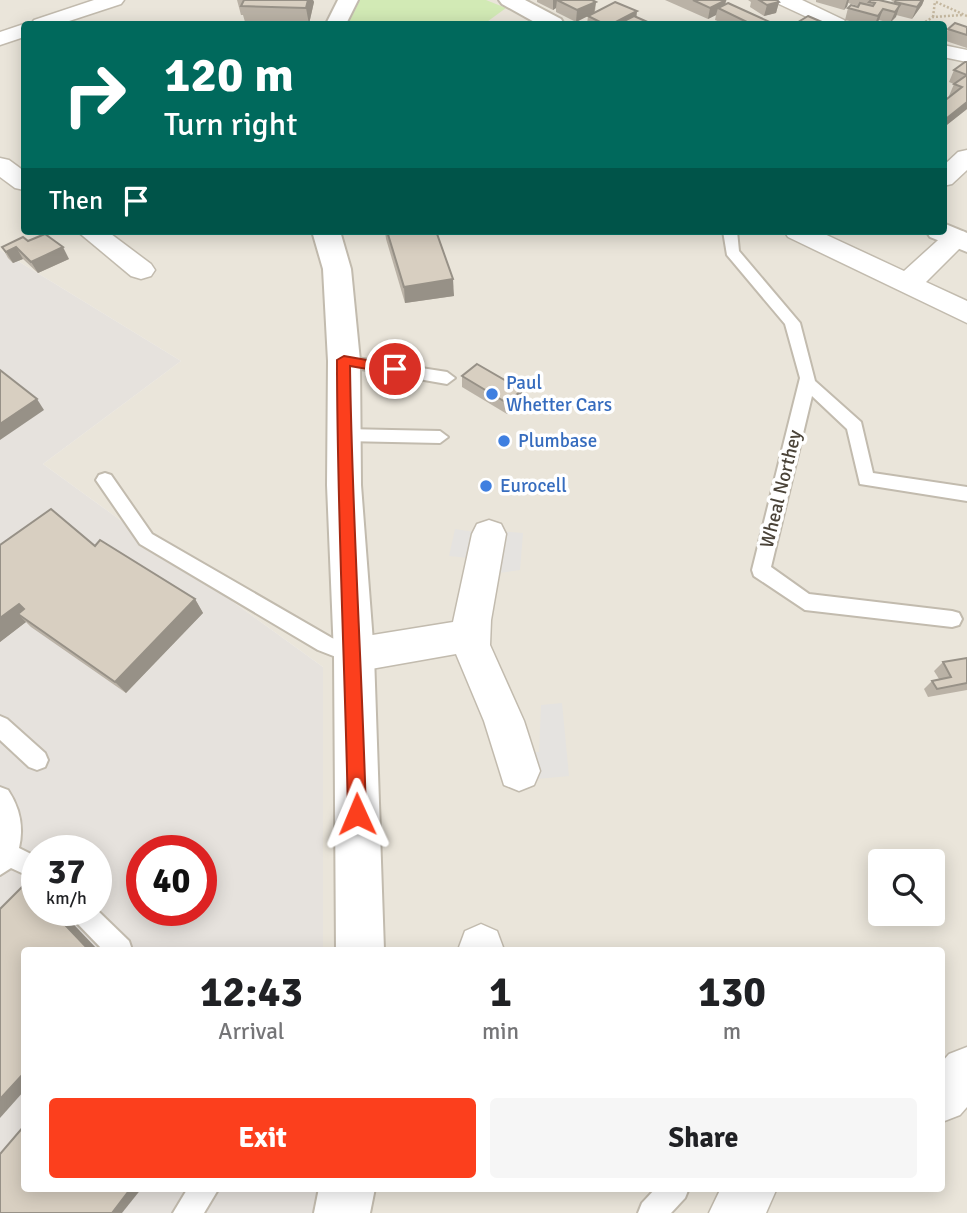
<!DOCTYPE html>
<html lang="en">
<head>
<meta charset="utf-8">
<style>
	:root { --surface:#fff; --page:#f6f6f6; --text:#202124; --muted:#757577; --accent:#fc3f1d }
	body { margin:0; font-family:Signika,sans-serif; background:var(--page); color:var(--text); height:100vh; display:flex; flex-direction:column; font-size:26px; white-space:nowrap }
	* { box-sizing:border-box; margin:0 }
	p { font-size:23px; color:var(--muted) }
	.icon { flex:none; width:38px; height:38px; fill:none; stroke:currentColor; stroke-width:2; stroke-linecap:round; stroke-linejoin:round }
	.map { position:relative; flex:1; overflow:hidden }
	.side { position:absolute; left:21px; top:947px; width:924px; height:245px; display:flex; flex-direction:column; background:var(--surface); border-radius:7px; box-shadow:0 4px 18px #0003 }
	.side>* { flex:none }
	.hud { position:absolute; left:21px; top:21px; width:926px; height:214px; border-radius:7px; box-shadow:0 4px 18px #0003; background:#00695c; color:#fff; overflow:hidden }
	.buttons { position:absolute; left:868px; top:849px; display:grid; gap:14px }
	.buttons a { display:grid; place-items:center; width:77px; height:77px; border-radius:7px; background:var(--surface); box-shadow:0 4px 18px #0003; font-size:35px }
	.speed { position:absolute; left:21px; top:835px; display:flex; gap:14px; font-size:35px; font-weight:700; text-align:center }
	.speed>* { display:grid; place-content:center; width:91px; height:91px; border-radius:50%; background:var(--surface); box-shadow:0 4px 18px #0003; line-height:1 }
	.speed small { font-size:18px; font-weight:400 }
	.speed .limit { border:10px solid #d22; background:#fff; color:#111 }
	.pin { position:absolute; display:grid; place-items:center; width:60px; height:60px; color:#fff; margin:-30px; border:4px solid #fff; border-radius:50%; box-shadow:0 2px 7px #0007 }
	.me { position:absolute; width:77px; margin:-38px; rotate:359deg; stroke-linejoin:round; filter:drop-shadow(0 0 5px #0008) }
	.turn { display:flex; align-items:center; gap:24px; height:147px; padding:0 28px; font-size:32px }
	.turn .icon { width:91px; height:91px; stroke-width:2.5 }
	.turn b { display:block; font-size:49px; line-height:60px }
	.then { display:flex; align-items:center; height:66px; padding:0 28px; background:#0003; gap:14px; font-size:26px }
	.eta { display:flex; justify-content:space-evenly; align-items:center; height:119px; text-align:center }
	.eta b { font-size:42px; font-weight:700; line-height:49px }
	.action { display:flex; gap:14px; margin-top:auto; padding:14px 28px }
	.action a { flex:1; height:80px; border-radius:7px; background:var(--accent); color:#fff; font-size:28px; font-weight:700; line-height:80px; text-align:center }
	.action a+a { background:var(--page); color:var(--text) }
	.map>svg:first-child { display:block }
	.residential { fill:#eae5da; fill-rule:evenodd }
	.industrial { fill:#e6e2dd; fill-rule:evenodd }
	.green { fill:#d2eab5 }
	.parking { fill:#e5e3e0 }
	.lines { fill:none; stroke-linecap:round; stroke-linejoin:round }
	.service-casing { stroke:#c2bbae; stroke-width:4 }
	.minor-casing { stroke:#c2bbae; stroke-width:3 }
	.tertiary-casing { stroke:#c2bbae; stroke-width:4 }
	.path { stroke:#c4b79f; stroke-width:2.5; stroke-dasharray:2 2; stroke-linecap:butt }
	.service { fill:#fff; fill-rule:evenodd }
	.minor { fill:#fff; fill-rule:evenodd }
	.tertiary { fill:#fff; fill-rule:evenodd }
	.wall { fill:#bab2a6 }
	.shaded-wall { fill:#979187 }
	.building { fill:#d8cfc1; stroke:#979187; stroke-width:2 }
	.route { fill:#fc3f1d; stroke:#a42913; stroke-width:2 }
	.shop-dot { fill:#3f7fe0; stroke:#fff; stroke-width:2.5 }
	.labels { text-anchor:middle; dominant-baseline:central; stroke-width:7; stroke-linejoin:round; paint-order:stroke }
	.shop-label { font-size:19px; fill:#366cbe; stroke:#fff; text-anchor:start }
	.street-label { font-size:19px; fill:#4b4439; stroke:#fff }
</style>
</head>
<body>
<div class="map">
<svg width="967" height="1213" viewBox="0 0 967 1213">
	<rect width="100%" height="100%" fill="#f6f3ec"/>
	<!-- residential -->
	<path class="residential" d="M0 0H967V1213H348L343 1188H942V950H323V667L43 464 181 361 0 250ZM24 24H943V231H24ZM880 861H933V914H880Z"/>
	<!-- industrial -->
	<path class="industrial" d="M0 250 181 361 43 464 323 667V950H24V1188H344L348 1213H0ZM37 850H96V910H37ZM142 850H201V910H142Z"/>
	<!-- green -->
	<polygon class="green" points="360,0 486,0 506,8 484,24 348,24"/>
	<!-- parking -->
	<g class="parking">
		<polygon points="455,529 474,532 469,558 449,556"/>
		<polygon points="499,531 523,533 520,570 499,573 497,562 501,562 500,553 503,552"/>
		<polygon points="562,703 569,776 536,779 533,752 539,752 541,705"/>
	</g>
	<g class="lines">
		<defs>
			<g id="service">
				<polygon points="723,231 737,231 739,251 800,323 815,381 861,422 873,473 967,487 967,501 860,484 847,429 812,396 771,567 809,594 952,611 959,613 962,619 959,625 952,627 805,610 754,576 752,570 800,378 785,324 727,255"/>
				<polygon points="344,356 447,372 455,378 447,384 338,365 336,361 338,357"/>
				<polygon points="344,429 440,431 448,437 440,443 344,441 336,435"/>
				<polygon points="105,473 111,475 152,534 332,638 361,649 364,655 361,661 354,664 318,650 140,544 96,480 99,475"/>
				<polygon points="0,716 7,719 45,753 48,760 45,767 37,770 29,767 0,740"/>
				<path d="M0 787 8 790C20 808 24 827 19 848L37 857V880L11 868 0 875Z"/>
				<polygon points="96,909 129,941 132,950 103,950 72,918 68,910"/>
				<polygon points="188,1188 219,1188 204,1213 173,1213"/>
				<polygon points="656,1188 689,1188 685,1198 671,1213 638,1213 642,1203"/>
			</g>
			<g id="minor">
				<polygon points="94,0 124,0 121,4 60,24 31,24 34,20"/>
				<polygon points="776,0 802,0 844,20 847,24 822,24 779,4"/>
				<polygon points="24,24 27,24 24,24 24,37 0,45 0,32"/>
				<polygon points="943,45 967,50 967,62 943,57"/>
				<polygon points="967,150 967,170 952,184 943,186 943,166 958,152"/>
				<polygon points="0,158 9,160 24,171 24,190 15,188 0,177"/>
				<polygon points="956,230 965,232 967,241 926,282 967,301 967,323 788,237 784,231 818,231 904,271 947,232"/>
				<polygon points="77,231 107,231 151,264 155,270 151,276 141,279 131,276"/>
				<polygon points="489,520 501,524 506,534 491,620 490,645 524,721 540,771 534,785 519,791 504,785 484,721 456,654 354,672 341,667 335,655 341,643 354,638 453,622 472,534 477,524"/>
				<polygon points="481,924 497,931 504,950 458,950 465,931"/>
				<polygon points="967,1047 967,1107 960,1115 942,1122 942,1062 949,1054"/>
				<polygon points="721,1188 777,1188 766,1213 709,1213"/>
			</g>
			<g id="tertiary">
				<polygon points="338,0 358,0 346,24 326,24"/>
				<polygon points="499,0 525,0 561,19 564,24 538,24 502,4"/>
				<polygon points="943,223 967,233 967,252 930,237 926,231 943,231"/>
				<polygon points="312,231 340,231 351,269 360,361 361,485 374,655 384,950 336,950 334,655 327,485 328,361 323,269"/>
				<polygon points="319,1188 375,1188 370,1213 314,1213"/>
			</g>
		</defs>
		<!-- service casing -->
		<use href="#service" class="service-casing"/>
		<!-- minor casing -->
		<use href="#minor" class="minor-casing"/>
		<!-- tertiary casing -->
		<use href="#tertiary" class="tertiary-casing"/>
		<!-- path -->
		<g class="path">
			<polyline points="936,2 967,16"/>
			<polyline points="933,17 935,1"/>
			<polyline points="922,24 933,17 962,15"/>
		</g>
		<!-- service -->
		<use href="#service" class="service"/>
		<!-- minor -->
		<use href="#minor" class="minor"/>
		<!-- tertiary -->
		<use href="#tertiary" class="tertiary"/>
	</g>
	<!-- wall -->
	<g class="wall">
		<polygon points="237,0 313,0 314,2 309,24 245,22 243,15 241,15"/>
		<polygon points="537,0 592,0 596,2 595,12 636,17 652,24 587,24 588,16 576,22 556,12 556,8 553,10 537,2"/>
		<polygon points="665,0 726,0 725,5 774,24 725,24 715,20 716,15 708,19"/>
		<polygon points="748,0 777,0 779,2 776,13 764,16 750,7 751,2"/>
		<polygon points="816,0 883,0 883,1 894,4 894,2 891,1 892,0 924,0 922,5 912,19 896,15 890,23 879,20 876,24 863,24 845,20 848,8 858,6 848,3 844,10 816,2"/>
		<polygon points="967,27 967,48 943,40 948,29"/>
		<polygon points="967,62 967,109 943,128 943,102 951,96 949,96 954,84 949,82 954,70"/>
		<polygon points="385,231 436,231 454,296 405,303 386,239"/>
		<polygon points="28,241 69,259 38,273 23,259 13,263 8,258 2,247"/>
		<polygon points="462,376 522,401 507,414 462,387"/>
		<polygon points="0,545 95,546 195,599 203,613 126,693 31,627 26,622 0,642"/>
		<polygon points="967,658 967,690 928,697 924,689 932,681 939,679 934,671 943,662"/>
	</g>
	<!-- shaded-wall -->
	<g class="shaded-wall">
		<polygon points="308,0 313,0 314,2 309,24 306,8"/>
		<polygon points="553,0 571,0 557,0 556,8 553,10"/>
		<polygon points="726,0 724,11 718,8 716,15 708,19 710,8"/>
		<polygon points="847,0 849,0 847,7 844,10"/>
		<polygon points="922,0 924,0 922,5 912,19 917,7"/>
		<polygon points="596,2 594,13 576,22 577,10"/>
		<polygon points="779,2 776,13 764,16 767,5"/>
		<polygon points="900,5 896,17 890,23 895,12"/>
		<polygon points="883,9 879,20 875,24 878,16"/>
		<polygon points="637,11 636,22 632,24 612,24"/>
		<polygon points="967,102 967,109 943,128 943,125 947,118"/>
		<polygon points="16,247 23,259 13,263 6,252"/>
		<polygon points="63,247 69,259 38,273 31,262"/>
		<polygon points="453,279 454,296 405,303 404,287"/>
		<polygon points="522,390 522,401 507,414 507,403"/>
		<polygon points="37,399 44,410 0,440 0,424"/>
		<polygon points="195,599 203,613 126,693 115,682"/>
		<polygon points="19,604 31,617 18,614 26,622 0,642 0,618"/>
		<polygon points="26,883 37,888 37,894"/>
		<polygon points="51,910 60,910 98,950 89,950"/>
		<polygon points="24,1073 24,1091 0,1118 0,1099"/>
		<polygon points="131,1188 142,1188 122,1213 112,1213"/>
	</g>
	<!-- building -->
	<g class="building">
		<polygon points="244,0 308,0 306,8 241,6"/>
		<polygon points="557,0 592,0 596,2 577,10"/>
		<polygon points="693,0 726,0 710,8"/>
		<polygon points="759,0 777,0 779,2 767,5"/>
		<polygon points="871,0 879,0 900,5 895,12 883,9 878,16 848,8 851,5 858,7 860,3 873,6 875,3 869,2"/>
		<polygon points="896,0 922,0 917,7 895,2"/>
		<polygon points="615,2 637,11 612,24 604,24 588,16"/>
		<polygon points="728,3 774,24 751,24 718,8"/>
		<polygon points="634,16 652,24 618,24"/>
		<polygon points="808,16 822,22 817,24 795,24"/>
		<polygon points="955,23 967,27 967,35 948,29"/>
		<polygon points="965,62 967,62 967,75 954,70"/>
		<polygon points="967,75 967,102 947,118 943,117 943,102 962,87 954,84"/>
		<polygon points="387,231 436,231 453,279 404,287"/>
		<polygon points="45,234 63,247 31,262 16,247 6,252 2,247 23,237 28,241"/>
		<polygon points="477,364 522,390 507,403 462,376"/>
		<polygon points="0,370 37,399 0,424"/>
		<polygon points="51,509 95,546 100,540 195,599 115,682 18,614 24,609 19,604 0,618 0,545"/>
		<polygon points="967,658 967,683 937,689 932,681 951,677 943,662"/>
		<polygon points="26,883 37,894 37,910 51,910 89,950 24,950 24,1073 0,1099 0,909"/>
		<polygon points="24,1126 24,1188 131,1188 112,1213 0,1213 0,1154"/>
	</g>
	<!-- route -->
	<path class="route" d="M344 356 395 365 402 369 395 374 350 366C352 516 362 665 366 814L363 821 357 824 350 821 348 814C345 663 337 512 337 360Z"/>
	<!-- markers -->
	<g class="shop-dot">
		<circle cx="492" cy="394" r="7"/>
		<circle cx="504" cy="441" r="7"/>
		<circle cx="486" cy="486" r="7"/>
	</g>
	<g class="labels">
		<!-- shop labels -->
		<g class="shop-label">
			<text x="506" y="383">Paul<tspan x="506" dy="22">Whetter Cars</tspan></text>
			<text x="518" y="441">Plumbase</text>
			<text x="500" y="486">Eurocell</text>
		</g>
		<!-- street labels -->
		<g class="street-label">
			<text transform="translate(781 489) rotate(-76)">Wheal Northey</text>
		</g>
	</g>
</svg>
<div class="buttons">
<a><svg class="icon" aria-label="search" viewBox="0 0 24 24"><circle cx="10" cy="10" r="6"/><path d="M15 15l6 6"/></svg></a>
</div>
<div class="speed"><div>37<small>km/h</small></div><div class="limit">40</div></div>
<div class="pin" style="left:395px;top:369px;background:#d93025"><svg class="icon" aria-label="arrive" viewBox="0 0 24 24"><path d="M6 21V4h12l-3 4 3 4H6"/></svg></div>
<svg class="me" style="left:357px;top:814px" viewBox="-20 -20 40 40"><path d="M0-17L14 15 0 8-14 15z" fill="#fc3f1d" stroke="#fff" stroke-width="4"/></svg>
<div class="hud">
<div class="turn"><svg class="icon" aria-label="right" viewBox="0 0 24 24"><path d="M7 20v-9h11M14 6l5 5-5 5"/></svg><div><b>120 m</b>Turn right</div></div>
<div class="then">Then<svg class="icon" aria-label="arrive" viewBox="0 0 24 24"><path d="M6 21V4h12l-3 4 3 4H6"/></svg></div>
</div>
<section class="side">
<div class="eta">
<div><b>12:43</b><p>Arrival</p></div>
<div><b>1</b><p>min</p></div>
<div><b>130</b><p>m</p></div>
</div>
<div class="action"><a>Exit</a><a>Share</a></div>
</section>
</div>
</body>
</html>
